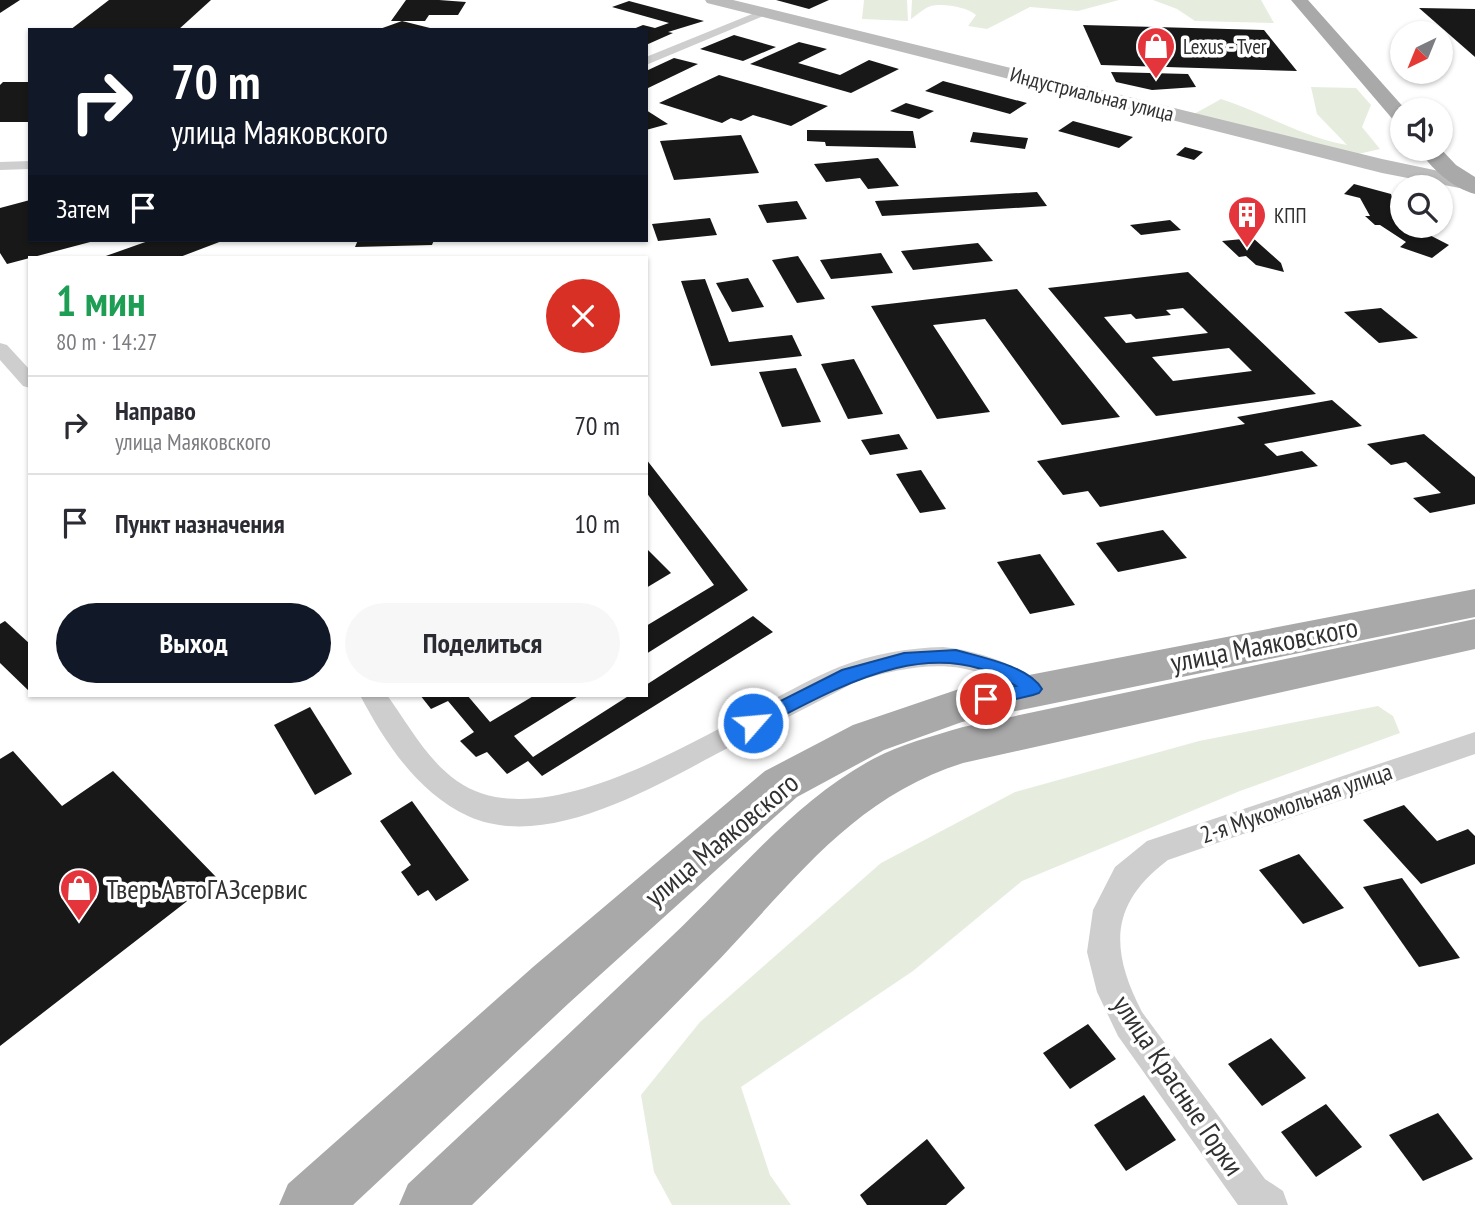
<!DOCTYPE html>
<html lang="ru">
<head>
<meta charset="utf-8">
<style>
	:root { --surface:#fff; --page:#f7f7f7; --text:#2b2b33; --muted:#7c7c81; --line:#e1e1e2; --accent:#111827 }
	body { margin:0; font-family:"PT Sans Narrow",sans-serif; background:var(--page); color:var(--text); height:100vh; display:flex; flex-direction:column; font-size:26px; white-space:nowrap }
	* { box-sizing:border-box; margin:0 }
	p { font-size:23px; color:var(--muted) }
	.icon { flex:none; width:38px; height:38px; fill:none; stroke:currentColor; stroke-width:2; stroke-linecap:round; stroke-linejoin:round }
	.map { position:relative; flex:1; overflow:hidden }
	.side { position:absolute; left:28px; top:256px; width:620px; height:441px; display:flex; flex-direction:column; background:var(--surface); border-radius:0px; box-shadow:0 2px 5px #0004 }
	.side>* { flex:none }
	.guide { position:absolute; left:28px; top:28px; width:620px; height:214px; border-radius:0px; box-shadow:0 2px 5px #0004; background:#111827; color:#fff; overflow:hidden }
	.needle { width:46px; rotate:223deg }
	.tools { position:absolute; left:1390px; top:21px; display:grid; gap:14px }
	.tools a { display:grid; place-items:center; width:63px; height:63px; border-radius:50%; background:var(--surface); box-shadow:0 2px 5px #0004; font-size:35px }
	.pin { position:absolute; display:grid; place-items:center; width:60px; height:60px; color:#fff; margin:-30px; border:4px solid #fff; border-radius:50%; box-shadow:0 2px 7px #0007 }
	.me { position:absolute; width:77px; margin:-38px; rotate:63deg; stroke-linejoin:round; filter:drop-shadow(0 0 5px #0008) }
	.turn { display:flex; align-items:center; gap:24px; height:147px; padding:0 28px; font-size:32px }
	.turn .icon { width:91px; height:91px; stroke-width:2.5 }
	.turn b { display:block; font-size:49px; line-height:60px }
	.then { display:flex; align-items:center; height:66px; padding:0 28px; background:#0003; gap:14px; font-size:26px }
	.round { display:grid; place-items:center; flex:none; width:74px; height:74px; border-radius:37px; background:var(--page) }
	.summary { display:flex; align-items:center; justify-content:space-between; height:119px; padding:0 28px }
	h1 { font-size:42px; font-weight:800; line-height:52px; color:#1e9e55 }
	.button { display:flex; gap:14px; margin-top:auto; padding:14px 28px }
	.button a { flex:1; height:80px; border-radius:42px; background:var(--accent); color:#fff; font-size:28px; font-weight:800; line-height:80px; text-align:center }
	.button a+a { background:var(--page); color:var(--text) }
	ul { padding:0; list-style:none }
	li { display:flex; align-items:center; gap:21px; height:98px; padding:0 28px; border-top:2px solid var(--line) }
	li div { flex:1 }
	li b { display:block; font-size:26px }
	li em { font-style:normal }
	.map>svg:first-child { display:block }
	.green { fill:#e6eddf }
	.building { fill:#181818; fill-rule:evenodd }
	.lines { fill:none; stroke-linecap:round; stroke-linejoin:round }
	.street { fill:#cecece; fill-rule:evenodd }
	.secondary { fill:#bbb; fill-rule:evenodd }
	.primary { fill:#a9a9a9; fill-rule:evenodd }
	.route { fill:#1a73e8; stroke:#114b97; stroke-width:2 }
	.labels { text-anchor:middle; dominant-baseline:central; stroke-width:7; stroke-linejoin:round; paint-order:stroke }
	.far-poi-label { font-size:21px; fill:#313131; stroke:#fff; text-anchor:start }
	.far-street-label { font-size:21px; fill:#313131; stroke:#fff }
	.street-label { font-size:24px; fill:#313131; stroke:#fff }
	.near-street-label { font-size:28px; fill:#313131; stroke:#fff }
	.near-poi-label { font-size:28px; fill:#313131; stroke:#fff; text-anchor:start }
</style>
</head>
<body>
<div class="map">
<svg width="1475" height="1205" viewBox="0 0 1475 1205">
	<rect width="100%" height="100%" fill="#fff"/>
	<!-- green -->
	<g class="green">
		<polygon points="864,0 907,0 908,21 862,19"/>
		<path d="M912 0H1119L1078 11 1030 7 987 29 968 26 976 15C967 7 943 3 931 6 924 8 917 15 911 19Z"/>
		<polygon points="1153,0 1261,0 1274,23 1195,21 1177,9"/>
		<path d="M1311 87 1356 88 1371 105 1362 127 1380 149 1341 158 1187 118 1221 99C1264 113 1303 137 1347 145L1317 114Z"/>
		<polygon points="1378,706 1393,716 1400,733 1240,791 1022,881 913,971 741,1087 770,1175 791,1205 672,1205 654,1172 641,1095 700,1022 881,863 1015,792 1199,741"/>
	</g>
	<!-- building -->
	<g class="building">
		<polygon points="0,0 20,0 0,13"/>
		<polygon points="109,0 211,0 178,30 70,30"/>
		<polygon points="406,0 439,0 466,2 458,15 429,15 425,21 391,21"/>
		<polygon points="776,0 829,0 809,9"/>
		<polygon points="629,1 704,21 668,32 673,33 646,45 646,30 631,30 643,25 655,28 669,23 612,7"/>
		<polygon points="1419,8 1475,9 1475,57"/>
		<polygon points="402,21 434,29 434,30 377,30"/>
		<polygon points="1083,25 1264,30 1297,71 1101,65"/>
		<polygon points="734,35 776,47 743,61 700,49"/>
		<polygon points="799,42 827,49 798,63 840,75 869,60 899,69 851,93 750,64"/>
		<polygon points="674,58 698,64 646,89 646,71"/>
		<polygon points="1111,72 1188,74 1196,87 1152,90 1116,82"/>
		<polygon points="719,75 828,106 791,126 753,115 741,121 731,118 722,123 659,103"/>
		<polygon points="943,81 1027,103 1010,114 925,91"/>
		<polygon points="3,82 30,82 30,122 0,122 0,85"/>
		<polygon points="906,103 934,111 919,119 890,111"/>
		<polygon points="646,110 668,124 646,130"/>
		<polygon points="1073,121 1133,137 1119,148 1058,131"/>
		<polygon points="807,130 913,131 916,148 826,146 825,142 807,141"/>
		<polygon points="973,132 1028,138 1025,149 970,142"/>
		<polygon points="741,135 759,173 674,180 660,141"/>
		<polygon points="1185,147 1203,152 1194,160 1176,155"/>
		<polygon points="878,158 899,186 868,189 860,178 826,182 814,164"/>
		<polygon points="1354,184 1391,194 1395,209 1402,217 1402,226 1412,226 1449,245 1432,258 1400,247 1406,242 1380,225 1375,225 1365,216 1370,216 1360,198 1344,194"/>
		<polygon points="1037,192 1047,206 882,216 875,201"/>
		<polygon points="30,200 30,240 94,241 7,264 0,253 0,208"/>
		<polygon points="797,201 807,219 767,223 758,205"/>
		<polygon points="710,218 717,235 658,241 652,224"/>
		<polygon points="1170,220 1181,230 1141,235 1130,225"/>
		<polygon points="1253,238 1281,263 1284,272 1256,265 1246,256 1239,257 1222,241"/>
		<polygon points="151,240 220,240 222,241 180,257 103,257"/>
		<polygon points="358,240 434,240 432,245 355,247"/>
		<polygon points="978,243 993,261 913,270 901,251"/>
		<polygon points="881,253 893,273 831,279 820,260"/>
		<polygon points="798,256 825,299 797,303 772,260"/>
		<path d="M1188 272 1316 394 1156 416 1048 288ZM1183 308 1208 333 1126 343 1104 317 1131 314 1136 319 1171 315 1166 310ZM1229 348 1252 371 1173 381 1152 357Z"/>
		<polygon points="748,278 764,307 732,312 716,283"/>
		<polygon points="705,279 729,342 792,335 802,356 711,366 681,281"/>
		<polygon points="1017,289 1120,417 1062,425 985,319 933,325 990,412 937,419 871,306"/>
		<polygon points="1381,308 1418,338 1379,343 1344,312"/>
		<polygon points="854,359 883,414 848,419 821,364"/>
		<polygon points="796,368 821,422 782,427 759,372"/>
		<polygon points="1332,400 1362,426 1264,444 1277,456 1302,451 1318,466 1100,507 1088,491 1063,495 1037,461 1245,424 1237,417"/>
		<polygon points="899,434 908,449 870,455 861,440"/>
		<polygon points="1424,434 1475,477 1475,504 1430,513 1413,498 1441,493 1406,462 1391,465 1367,444"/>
		<polygon points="646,459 748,590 646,654 646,626 714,585 646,492"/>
		<polygon points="921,470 946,509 920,513 896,474"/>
		<polygon points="1163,530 1187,558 1118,572 1096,543"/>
		<polygon points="646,548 671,573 646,588"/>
		<polygon points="1040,554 1075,605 1030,614 997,562"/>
		<polygon points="753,616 773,632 542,776 528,761 507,774 487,752 476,757 460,741 474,732 448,701 431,709 420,695 467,695 490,722 535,695 580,695 514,736 533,757 630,695 646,695 646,685"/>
		<polygon points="5,621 30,644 30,692 0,663 0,624"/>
		<polygon points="310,707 352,774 315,795 274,725"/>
		<polygon points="13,751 62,806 113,771 217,878 0,1046 0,759"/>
		<polygon points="412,801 469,880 436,901 428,890 418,896 401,872 411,865 380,821"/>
		<polygon points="1404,805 1437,841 1468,829 1475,836 1475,864 1421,884 1363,820"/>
		<polygon points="1299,854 1344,908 1303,924 1259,870"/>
		<polygon points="1402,878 1460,958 1419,967 1363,887"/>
		<polygon points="1088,1024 1116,1059 1070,1089 1043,1053"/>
		<polygon points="1271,1038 1306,1078 1262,1106 1228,1064"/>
		<polygon points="1144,1095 1176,1140 1126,1171 1094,1125"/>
		<polygon points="1326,1104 1362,1147 1316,1177 1281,1132"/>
		<polygon points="1438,1113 1473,1159 1423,1181 1389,1135"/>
		<polygon points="927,1139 965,1188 946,1205 867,1205 860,1195"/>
	</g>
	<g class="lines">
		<!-- street -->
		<g class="street">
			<polygon points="762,10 767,13 766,15 646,65 646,57"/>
			<polygon points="30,161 30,169 0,170 0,162"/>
			<polygon points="0,343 7,345 30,370 30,388 23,386 0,360"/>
			<path d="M943 647C980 651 1011 663 1042 682L1046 689 1042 696 1033 699C1016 694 1001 682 985 675 944 658 897 669 857 681 813 705 768 727 724 750 655 786 547 852 468 816 418 793 385 743 360 695H387C408 724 427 760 457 781 553 849 745 705 839 667 872 654 908 648 943 647Z"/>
			<path d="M1475 732V754L1168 860C1109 904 1110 950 1142 1012L1265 1179 1283 1191 1288 1205H1238L1118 1036 1097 992 1087 952 1093 910 1115 867 1147 841Z"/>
		</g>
		<!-- secondary -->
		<polygon class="secondary" points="705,0 733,0 1382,159 1472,178 1475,179 1475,191 1382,173 707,3"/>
		<!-- primary -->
		<g class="primary">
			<polygon points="1291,0 1308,0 1406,110 1402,110 1402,124 1395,122"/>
			<path d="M1440 148 1456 165 1475 177V194C1452 188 1431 168 1418 149Z"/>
			<polygon points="1475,589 1475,617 962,722 884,750 797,797 569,1003 353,1205 279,1205 288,1184 533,967 765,771 853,725 962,688"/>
			<path d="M1475 619V649L963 763C848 799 788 890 707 972 630 1051 551 1128 472 1205H399L408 1184C496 1102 584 1020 671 937 736 876 793 802 873 759 901 744 933 736 963 727Z"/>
		</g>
	</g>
	<!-- route -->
	<path class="route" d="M956 650C980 657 1029 666 1042 689L1039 693 1033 695 986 706 980 704 977 699 980 694 1016 686C933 629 835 689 759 728H747L744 723 747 718 842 670 904 653Z"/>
	<!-- icons -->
	<defs>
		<symbol id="shop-pin" viewBox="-11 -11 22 30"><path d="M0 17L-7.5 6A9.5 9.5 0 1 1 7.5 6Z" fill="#e5353c" stroke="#fff"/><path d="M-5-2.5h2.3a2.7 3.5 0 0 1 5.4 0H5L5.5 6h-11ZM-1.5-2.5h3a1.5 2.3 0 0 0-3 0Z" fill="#fff"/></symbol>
		<symbol id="building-pin" viewBox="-11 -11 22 30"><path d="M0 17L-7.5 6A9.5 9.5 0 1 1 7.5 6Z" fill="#e5353c" stroke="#fff"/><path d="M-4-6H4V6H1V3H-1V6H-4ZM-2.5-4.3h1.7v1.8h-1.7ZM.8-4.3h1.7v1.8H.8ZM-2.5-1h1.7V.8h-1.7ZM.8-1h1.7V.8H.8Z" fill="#fff"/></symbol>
	</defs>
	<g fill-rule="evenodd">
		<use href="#shop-pin" x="1134" y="24" width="44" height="60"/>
		<use href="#building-pin" x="1225" y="193" width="44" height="60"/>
		<use href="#shop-pin" x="57" y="866" width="44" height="60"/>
	</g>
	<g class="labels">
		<!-- far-poi labels -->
		<g class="far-poi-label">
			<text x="1183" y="46">Lexus - Tver</text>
			<text x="1274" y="215">КПП</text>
		</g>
		<!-- far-street labels -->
		<g class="far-street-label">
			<text transform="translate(1092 94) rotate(14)">Индустриальная улица</text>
		</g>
		<!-- street labels -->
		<g class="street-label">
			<text transform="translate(1296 803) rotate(-19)">2-я Мукомольная улица</text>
		</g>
		<!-- near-street labels -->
		<g class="near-street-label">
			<text transform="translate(1264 644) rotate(-11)">улица Маяковского</text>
			<text transform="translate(721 839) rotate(-40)">улица Маяковского</text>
			<text transform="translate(1179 1085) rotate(56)">улица Красные Горки</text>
		</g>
		<!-- near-poi labels -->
		<g class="near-poi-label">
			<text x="106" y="888">ТверьАвтоГАЗсервис</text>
		</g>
	</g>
</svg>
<div class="tools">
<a><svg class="needle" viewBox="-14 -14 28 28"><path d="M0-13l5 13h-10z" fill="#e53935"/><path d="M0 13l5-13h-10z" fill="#7c7c81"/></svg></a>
<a><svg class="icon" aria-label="sound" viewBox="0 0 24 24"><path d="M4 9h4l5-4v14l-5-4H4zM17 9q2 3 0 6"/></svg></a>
<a><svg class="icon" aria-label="search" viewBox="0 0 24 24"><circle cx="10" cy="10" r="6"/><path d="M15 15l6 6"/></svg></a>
</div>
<div class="pin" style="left:986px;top:699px;background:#d93025"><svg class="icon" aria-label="arrive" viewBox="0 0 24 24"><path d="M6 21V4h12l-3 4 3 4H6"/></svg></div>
<svg class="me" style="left:753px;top:723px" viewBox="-20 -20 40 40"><circle r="17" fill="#1a73e8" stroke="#fff" stroke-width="3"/><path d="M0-11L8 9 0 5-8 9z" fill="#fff"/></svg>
<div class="guide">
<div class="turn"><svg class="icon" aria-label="right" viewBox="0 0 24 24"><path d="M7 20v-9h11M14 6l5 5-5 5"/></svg><div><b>70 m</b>улица Маяковского</div></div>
<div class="then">Затем<svg class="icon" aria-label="arrive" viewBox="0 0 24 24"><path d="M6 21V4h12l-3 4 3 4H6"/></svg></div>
</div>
<section class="side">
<div class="summary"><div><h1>1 мин</h1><p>80 m · 14:27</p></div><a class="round" style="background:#d93025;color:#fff"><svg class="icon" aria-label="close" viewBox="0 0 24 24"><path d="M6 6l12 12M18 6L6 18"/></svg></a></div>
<ul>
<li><svg class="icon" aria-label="right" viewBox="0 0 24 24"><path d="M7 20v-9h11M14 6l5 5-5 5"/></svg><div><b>Направо</b><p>улица Маяковского</p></div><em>70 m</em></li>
<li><svg class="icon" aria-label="arrive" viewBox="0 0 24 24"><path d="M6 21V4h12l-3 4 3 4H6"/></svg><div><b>Пункт назначения</b></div><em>10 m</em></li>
</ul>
<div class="button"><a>Выход</a><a>Поделиться</a></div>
</section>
</div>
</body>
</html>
